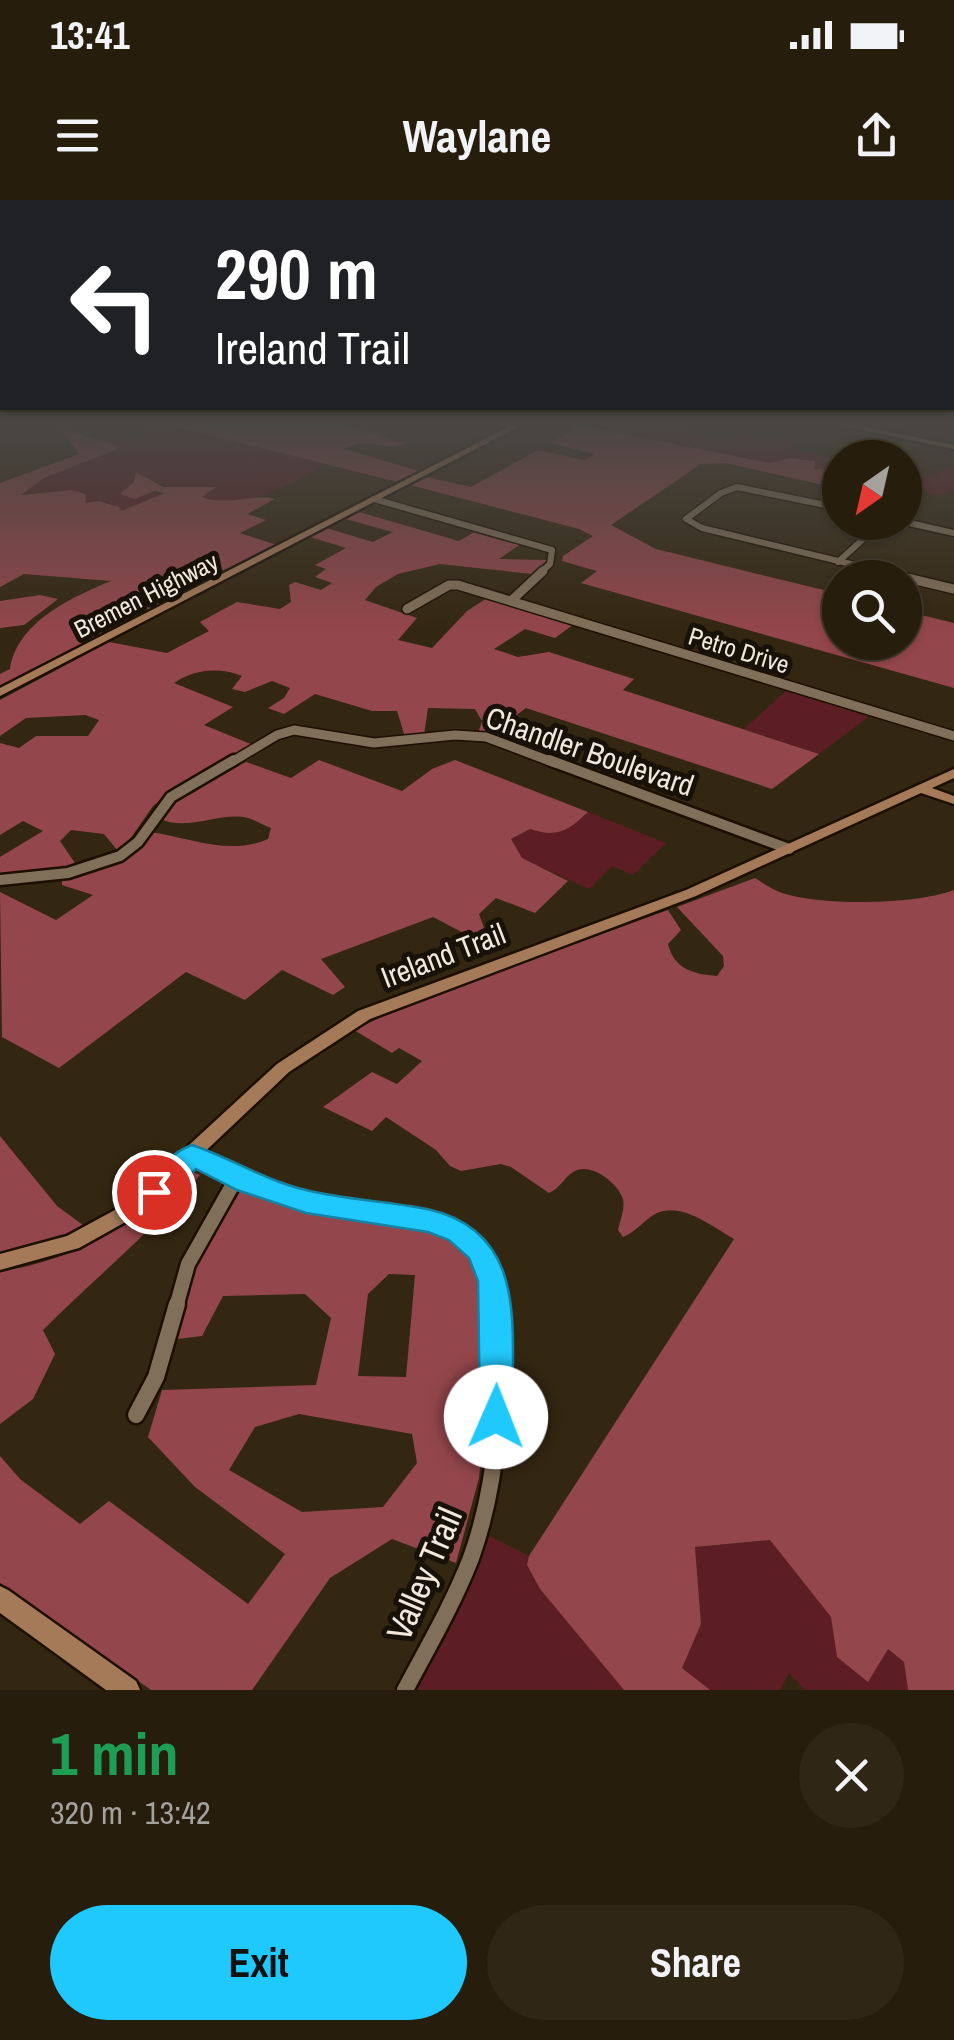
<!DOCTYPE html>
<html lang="en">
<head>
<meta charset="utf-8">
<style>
	:root { --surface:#271d0d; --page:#2f2616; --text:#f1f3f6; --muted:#a4a29d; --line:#433b2e; --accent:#20c9fd }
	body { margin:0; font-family:"Archivo Narrow",sans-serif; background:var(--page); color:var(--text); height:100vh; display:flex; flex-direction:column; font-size:38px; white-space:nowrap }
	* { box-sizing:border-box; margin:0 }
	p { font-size:32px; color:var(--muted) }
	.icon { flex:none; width:55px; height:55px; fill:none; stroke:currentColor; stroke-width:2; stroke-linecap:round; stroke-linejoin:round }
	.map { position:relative; height:1490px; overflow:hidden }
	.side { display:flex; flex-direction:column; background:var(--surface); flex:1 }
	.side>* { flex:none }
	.banner { position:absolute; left:0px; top:0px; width:955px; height:210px; box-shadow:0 2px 8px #0004,0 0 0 2px var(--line); background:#202124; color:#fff; overflow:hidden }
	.needle { width:65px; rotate:214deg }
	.controls { position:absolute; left:822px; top:240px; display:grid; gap:20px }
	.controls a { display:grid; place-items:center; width:100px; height:100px; border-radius:50%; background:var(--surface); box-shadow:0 2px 8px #0004,0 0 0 2px var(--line); font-size:50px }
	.pin { position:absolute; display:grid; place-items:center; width:85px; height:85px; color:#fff; margin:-42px; border:5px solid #fff; border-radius:50%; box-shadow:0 2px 10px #0007 }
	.me { position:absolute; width:110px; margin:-55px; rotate:1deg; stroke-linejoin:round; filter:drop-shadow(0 0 8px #0008) }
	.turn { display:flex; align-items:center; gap:35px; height:210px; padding:0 50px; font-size:45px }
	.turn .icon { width:130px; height:130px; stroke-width:2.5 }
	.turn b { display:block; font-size:70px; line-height:85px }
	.round { display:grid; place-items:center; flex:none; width:105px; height:105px; border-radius:52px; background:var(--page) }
	.overview { display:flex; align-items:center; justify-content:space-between; height:170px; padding:0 50px }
	h1 { font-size:60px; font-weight:700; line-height:75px; color:#1e9e55 }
	.cta { display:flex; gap:20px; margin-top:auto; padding:20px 50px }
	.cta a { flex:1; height:115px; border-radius:60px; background:var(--accent); color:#111; font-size:40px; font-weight:700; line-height:115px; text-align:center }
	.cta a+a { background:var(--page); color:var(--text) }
	.status { display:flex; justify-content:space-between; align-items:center; height:70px; padding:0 50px; background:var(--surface); direction:ltr }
	.status svg { height:28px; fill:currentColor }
	header { display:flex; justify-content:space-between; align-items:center; height:130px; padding:0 50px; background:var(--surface); font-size:45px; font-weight:700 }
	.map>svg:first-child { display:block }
	.green { fill:#5c1e24 }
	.forest { fill:#93464b; fill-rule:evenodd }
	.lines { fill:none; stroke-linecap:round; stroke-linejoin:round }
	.street-far4-casing { stroke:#1c0f00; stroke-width:9 }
	.street-far3-casing { stroke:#1c0f00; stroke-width:12 }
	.street-far2-casing { stroke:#1c0f00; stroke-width:15 }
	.street-far1-casing { stroke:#1c0f00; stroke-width:19 }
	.street-casing { stroke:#1c0f00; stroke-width:21 }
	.secondary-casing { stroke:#1c0f00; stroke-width:5 }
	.street-far4 { stroke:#817059; stroke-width:6 }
	.street-far3 { stroke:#817059; stroke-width:9 }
	.street-far2 { stroke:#817059; stroke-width:10 }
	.street-far1 { stroke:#817059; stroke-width:14 }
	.street { stroke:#817059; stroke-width:16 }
	.secondary { fill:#a57a59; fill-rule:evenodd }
	.route { fill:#20c9fd; stroke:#1583a4; stroke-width:2.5 }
	.labels { text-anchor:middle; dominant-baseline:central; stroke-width:10; stroke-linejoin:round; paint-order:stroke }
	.far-street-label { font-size:25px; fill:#f1e7da; stroke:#171108 }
	.street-label { font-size:30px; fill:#f1e7da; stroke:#171108 }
	.near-street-label { font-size:35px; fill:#f1e7da; stroke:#171108 }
</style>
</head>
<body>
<div class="status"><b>13:41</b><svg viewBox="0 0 49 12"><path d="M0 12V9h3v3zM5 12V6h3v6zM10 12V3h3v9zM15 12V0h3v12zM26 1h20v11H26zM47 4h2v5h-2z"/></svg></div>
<header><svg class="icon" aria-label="menu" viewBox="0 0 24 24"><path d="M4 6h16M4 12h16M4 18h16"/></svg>Waylane<svg class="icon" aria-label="share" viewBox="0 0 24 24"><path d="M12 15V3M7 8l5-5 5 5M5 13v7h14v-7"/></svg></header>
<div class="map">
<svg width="954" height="1490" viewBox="0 0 954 1490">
	<rect width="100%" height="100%" fill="#342711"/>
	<!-- green -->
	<g class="green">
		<polygon points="636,222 729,239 739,232 797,242 787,249 840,259 840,270 813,269 804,258 772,263 617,233"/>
		<path d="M165 224 328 265C273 290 249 314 187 293 168 286 154 283 137 272L134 282 121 293H165L121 311 101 302 86 304 72 290 19 294 44 278 117 250 113 244Z"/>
		<polygon points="905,262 923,265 918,272 935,276 946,267 954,268 954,290 938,295 905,288"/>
		<polygon points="788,489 871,515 819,554 744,529"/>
		<path d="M588 612 666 643 633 675 612 666 589 689 521 658 511 639 530 629C558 638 568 631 588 612Z"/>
		<polygon points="487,1335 529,1356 527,1365 540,1389 624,1490 416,1490 471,1383"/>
		<polygon points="770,1340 831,1417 838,1458 887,1448 904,1462 908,1490 805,1490 789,1473 780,1490 710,1490 681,1469 701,1424 695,1347"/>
	</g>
	<!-- forest -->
	<g class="forest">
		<path d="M332 222 407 243C386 253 370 235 344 249L419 271 398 282 165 224Z"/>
		<polygon points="581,226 771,263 790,258 815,261 814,269 840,270 840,282 832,287 725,263 701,264 611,325 656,349 840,394 840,442 905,442 905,411 954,423 954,488 581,383 597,371 562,361 563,356 593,336 579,329 410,285 427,277 471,287 538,250 584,260 595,254 550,243"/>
		<path d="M62 229 113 244 118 249 44 278 21 295 72 290 85 294 86 303 98 301 119 307 121 311 165 293 154 291 135 299 120 294 134 282 136 272 163 287H216L202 297C228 307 252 293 275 299L247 314 266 320 240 333 277 345 231 368 207 374 206 380 0 486V474L10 469C17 422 72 397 111 381L24 374 0 387V283L79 254Z"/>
		<path d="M359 312 459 341 476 331 521 344 499 359 547 360 532 374 440 364 398 374 376 387 365 400 417 418 398 440 432 448 467 411 487 398 574 424 555 438 525 429 494 449 518 457 549 452 634 479 623 490 819 554 772 589 526 508 490 535 478 533 482 521 475 509 428 508 424 535 405 537 397 511H372L315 494 284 514 268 508 284 498 290 488 272 481 245 492 232 489 242 476C219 467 195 469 174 483L233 507 204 525 253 545 169 593 153 606 123 649 118 651 104 634 71 630 60 641 77 666 9 677 0 675V657L43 631 23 621 0 635V543L19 548 36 536H88L99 520 85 515 26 518 0 536V500L109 442 167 453 209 431 200 422 237 402 280 409 291 402 289 385 295 382 321 390 332 383 315 377 326 369 315 365 346 348 310 337 326 328 373 342 393 332 345 319Z"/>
		<polygon points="40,395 58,399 24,425 0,428 0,401"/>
		<path d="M319 560 402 591 432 569 455 560 588 612C568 631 558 638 530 629L511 639 522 658 568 681 535 713 496 698 479 714 484 728 473 738 433 717 321 759 345 787 333 795 282 770 245 800 186 772 59 868 2 837 0 692 56 720 93 695 62 685V679C98 669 128 664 150 632 191 638 229 656 268 639L271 628C263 625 255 620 248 618 219 611 186 633 159 618L185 594 246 562 291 578Z"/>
		<path d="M755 678C763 683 773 690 782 693 821 706 916 705 954 690V1490H908L904 1462 888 1449 868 1482 837 1457 831 1417 770 1340 695 1347 701 1424 682 1468 710 1490H624L540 1389 527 1365 529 1356 734 1039C713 1027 682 1002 657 1013 645 1019 636 1032 623 1037L618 1030C620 1021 625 1009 623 999 618 983 590 961 573 972 564 978 560 988 549 993L511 967 501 964 461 971 450 966 436 950 386 917 372 931 323 907 372 872 397 884 422 861 399 848 392 853 354 830 411 803 668 710 681 730 668 744C674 769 693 774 717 776L724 766 723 756 677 707Z"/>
		<polygon points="0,936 57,1006 87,1028 58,1040 0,1054"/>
		<path d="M190 971 200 975C153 1031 95 1078 43 1130L55 1154 33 1199 0 1224V1072C86 1056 126 1028 190 971Z"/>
		<path d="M242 988 290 1007 419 1028 463 1045 481 1070 487 1195 479 1278 456 1363 392 1339 330 1378 252 1490H151L0 1383V1256L20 1279 80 1324 109 1301 248 1404 285 1354 195 1287 148 1237 162 1190 316 1185 331 1118 305 1094 223 1096 202 1136 177 1139 196 1066ZM389 1074 415 1075 406 1177 358 1176 368 1094ZM299 1214 412 1234 417 1263 383 1307 302 1312 229 1270 255 1227Z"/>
	</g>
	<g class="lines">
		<defs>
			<g id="street-far4">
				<polyline points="101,222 111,222"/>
				<polyline points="374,299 552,350 550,364 540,373"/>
				<polyline points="840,308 737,287 721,293 686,319 702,328 888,373"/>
				<polyline points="905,322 954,333"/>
				<polyline points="838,362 882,322"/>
			</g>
			<g id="street-far3">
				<polyline points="878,371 954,389"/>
				<polyline points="512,400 543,371"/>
				<polyline points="407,409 449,385 458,385 954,536"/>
				<polyline points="230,563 277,535 294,530 374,543 455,535 486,537 555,563"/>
			</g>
			<g id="street-far2">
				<polyline points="549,560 789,649"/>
				<polyline points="0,680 68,673 120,656 138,642 171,597 234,560"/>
			</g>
			<g id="street-far1">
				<path d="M193 956C230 974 268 992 309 1002 388 1021 488 997 497 1107"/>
				<polyline points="176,1107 188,1064 237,977"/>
			</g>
			<g id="street">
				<polyline points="136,1215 156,1177 177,1104"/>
				<path d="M405 1490C428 1447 453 1404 471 1358 499 1280 504 1186 497 1104"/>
			</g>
			<g id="secondary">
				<polygon points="518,222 528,222 0,496 0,488"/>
				<polygon points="825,222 841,222 954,245 954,249"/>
				<polygon points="954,569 954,578 932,588 954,596 954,604 921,593 696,696 370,819 289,872 138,1015 79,1048 0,1070 0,1054 67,1036 124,1005 277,864 358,811 686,690"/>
				<polygon points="0,1386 8,1390 136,1481 140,1490 106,1490 0,1413"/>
			</g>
		</defs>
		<!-- street-far4 casing -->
		<use href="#street-far4" class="street-far4-casing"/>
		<!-- street-far3 casing -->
		<use href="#street-far3" class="street-far3-casing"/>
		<!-- street-far2 casing -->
		<use href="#street-far2" class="street-far2-casing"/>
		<!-- street-far1 casing -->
		<use href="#street-far1" class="street-far1-casing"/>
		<!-- street casing -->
		<use href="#street" class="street-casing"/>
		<!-- secondary casing -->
		<use href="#secondary" class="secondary-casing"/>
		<!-- street-far4 -->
		<use href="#street-far4" class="street-far4"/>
		<!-- street-far3 -->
		<use href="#street-far3" class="street-far3"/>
		<!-- street-far2 -->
		<use href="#street-far2" class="street-far2"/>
		<!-- street-far1 -->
		<use href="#street-far1" class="street-far1"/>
		<!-- street -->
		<use href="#street" class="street"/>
		<!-- secondary -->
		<use href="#secondary" class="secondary"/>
	</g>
	<!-- sky -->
	<linearGradient id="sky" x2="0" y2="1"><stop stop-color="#1d1509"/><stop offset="0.52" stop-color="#4a4743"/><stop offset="1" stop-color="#4a4743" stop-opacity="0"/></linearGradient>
	<rect width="954" height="431" fill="url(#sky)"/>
	<!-- route -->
	<path class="route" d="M192 945C231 958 266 981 306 990 346 1000 387 1001 427 1009 532 1032 510 1133 513 1217L508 1228 496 1232 485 1228 480 1217 478 1081 469 1058 449 1040 428 1032 306 1013 237 990 196 969C181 983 166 1006 144 999L140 992C149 974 174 951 192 945Z"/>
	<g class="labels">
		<!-- far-street labels -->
		<g class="far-street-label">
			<text transform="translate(146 395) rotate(-27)">Bremen Highway</text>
			<text transform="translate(739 450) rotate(17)">Petro Drive</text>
		</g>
		<!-- street labels -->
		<g class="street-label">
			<text transform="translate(590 551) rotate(19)">Chandler Boulevard</text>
			<text transform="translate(443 755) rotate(-21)">Ireland Trail</text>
		</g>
		<!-- near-street labels -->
		<g class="near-street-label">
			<text transform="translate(424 1374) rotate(-67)">Valley Trail</text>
		</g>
	</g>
</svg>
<div class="controls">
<a><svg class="needle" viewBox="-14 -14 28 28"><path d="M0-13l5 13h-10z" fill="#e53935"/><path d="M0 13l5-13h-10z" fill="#a4a29d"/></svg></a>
<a><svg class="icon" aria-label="search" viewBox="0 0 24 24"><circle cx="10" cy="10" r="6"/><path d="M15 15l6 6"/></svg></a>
</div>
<div class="pin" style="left:154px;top:992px;background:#d93025"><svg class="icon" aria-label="arrive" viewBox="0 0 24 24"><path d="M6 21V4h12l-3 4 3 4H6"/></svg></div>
<svg class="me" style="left:496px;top:1217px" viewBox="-20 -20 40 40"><circle r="19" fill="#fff"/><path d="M0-13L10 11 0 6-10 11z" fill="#20c9fd"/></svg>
<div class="banner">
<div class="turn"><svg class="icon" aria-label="left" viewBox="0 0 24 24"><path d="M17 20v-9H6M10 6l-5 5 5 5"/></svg><div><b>290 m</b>Ireland Trail</div></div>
</div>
</div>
<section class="side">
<div class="overview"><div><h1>1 min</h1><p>320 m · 13:42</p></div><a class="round"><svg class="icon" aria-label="close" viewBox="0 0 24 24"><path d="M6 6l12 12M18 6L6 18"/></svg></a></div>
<div class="cta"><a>Exit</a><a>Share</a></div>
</section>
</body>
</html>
